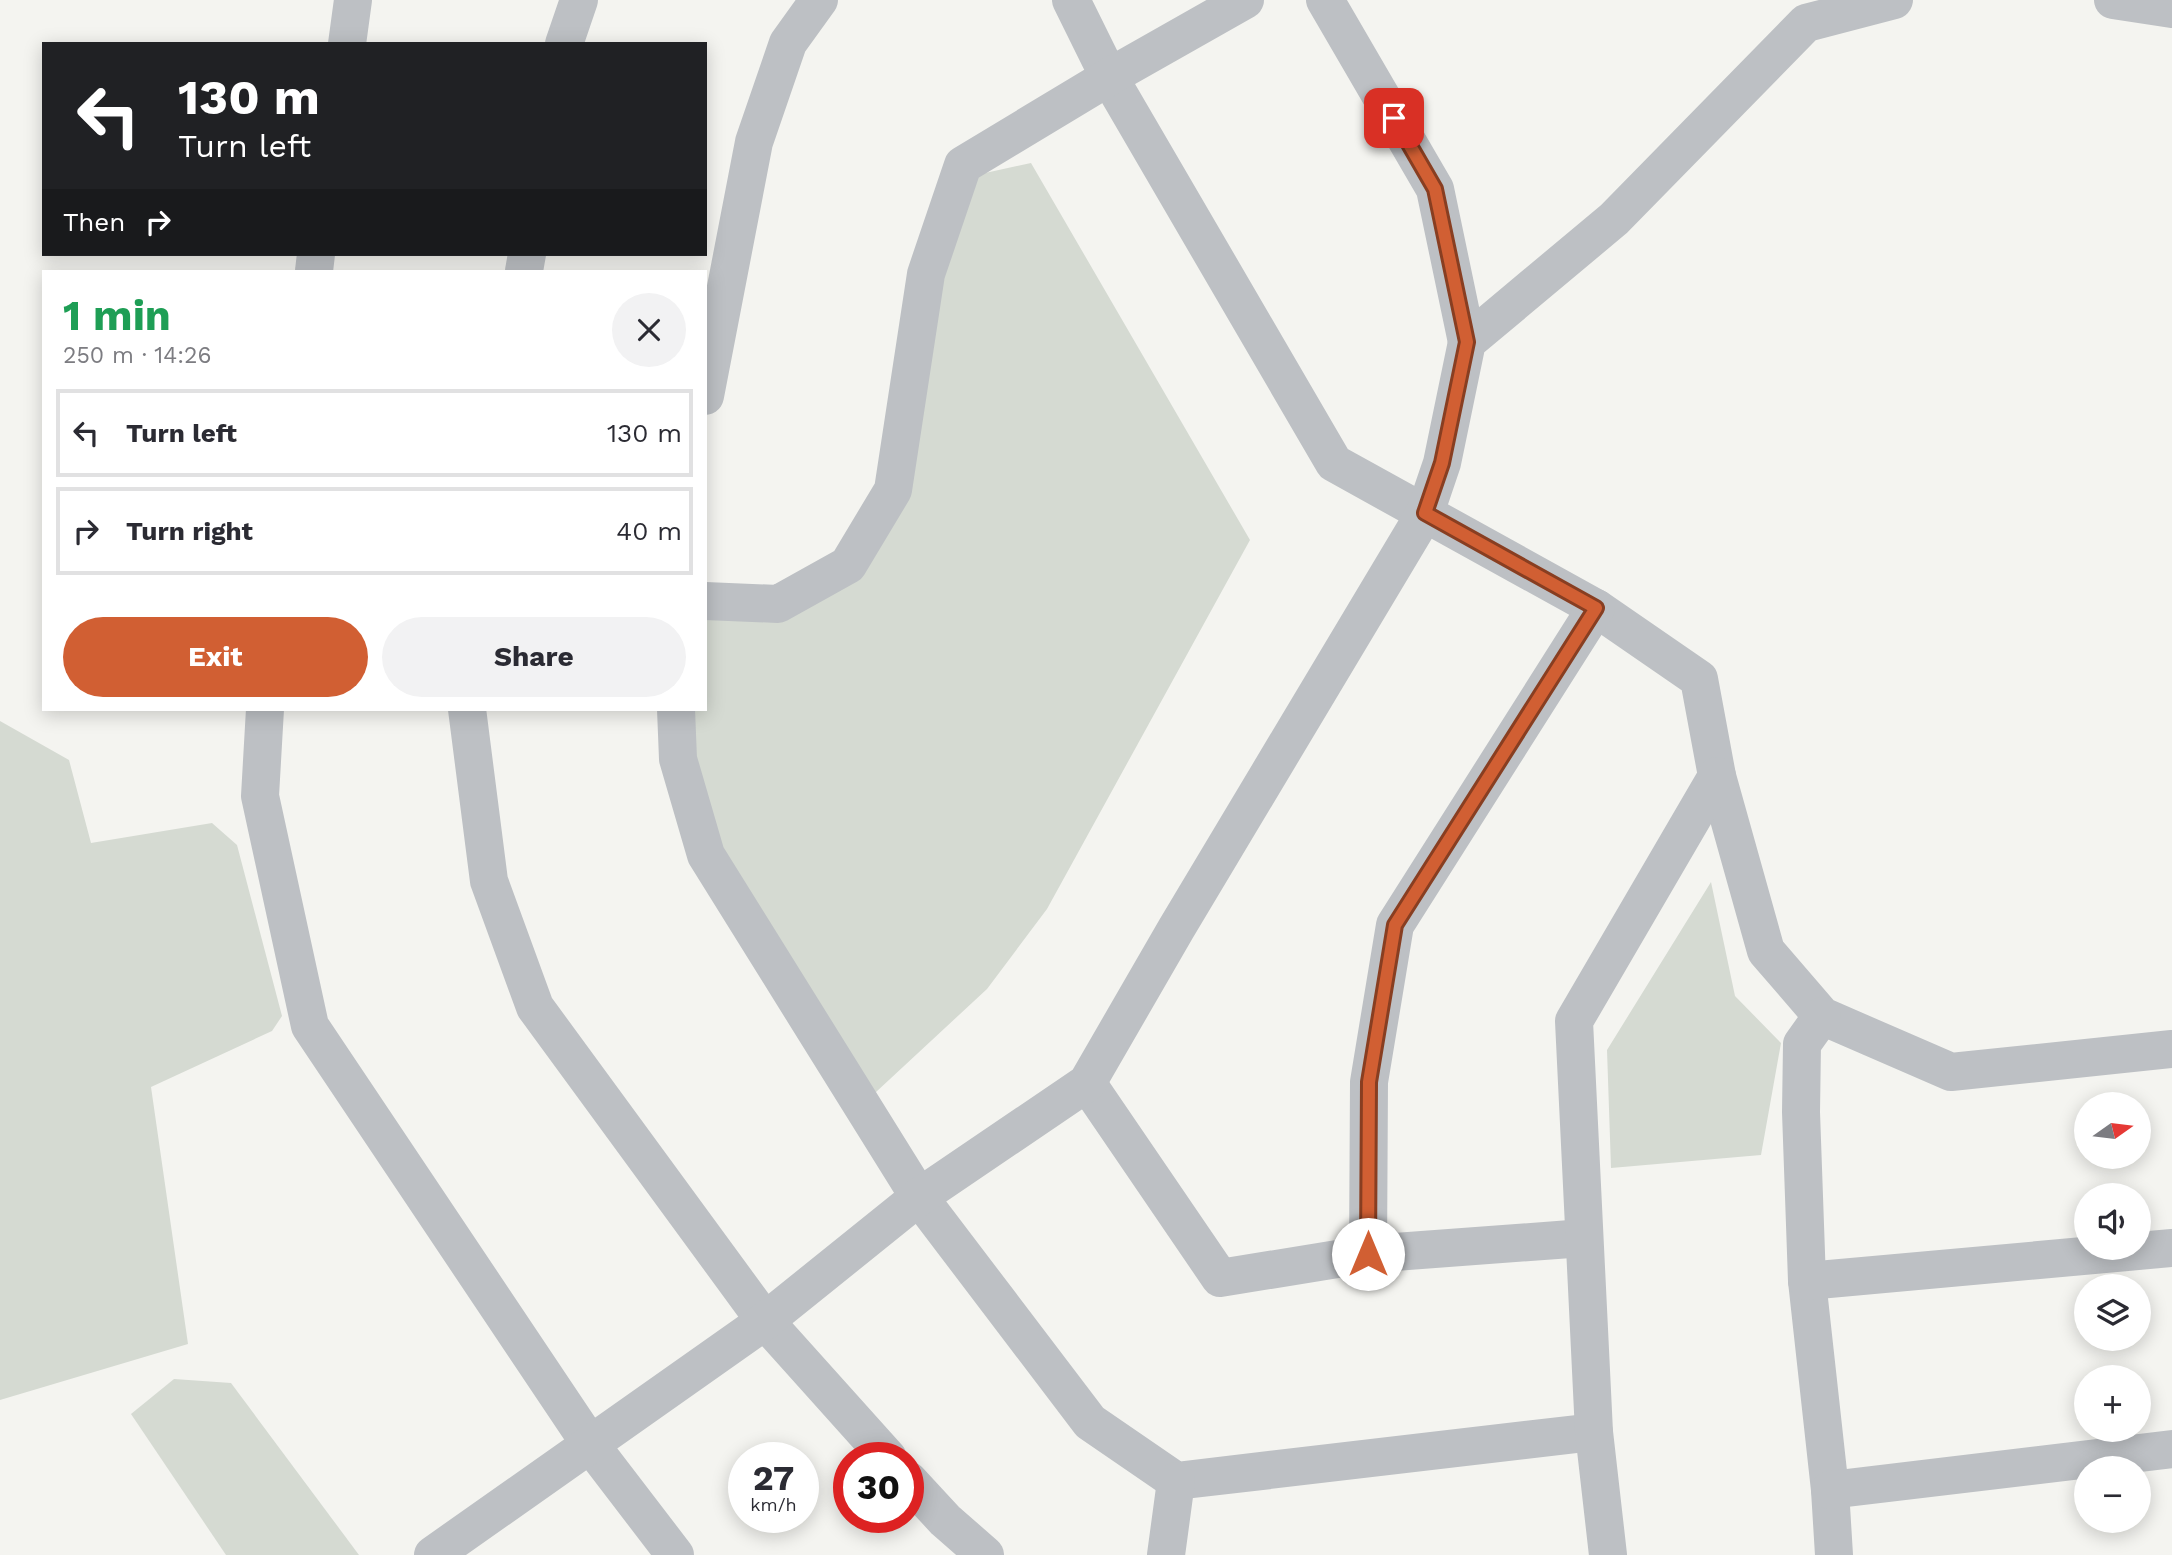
<!DOCTYPE html>
<html lang="en">
<head>
<meta charset="utf-8">
<style>
	:root { --surface:#fff; --page:#f2f2f3; --text:#2b2b33; --muted:#7c7c81; --line:#e1e1e2; --accent:#d15f33 }
	body { margin:0; font-family:"Work Sans",sans-serif; background:var(--page); color:var(--text); height:100vh; display:flex; flex-direction:column; font-size:26px; white-space:nowrap }
	* { box-sizing:border-box; margin:0 }
	p { font-size:23px; color:var(--muted) }
	.icon { flex:none; width:38px; height:38px; fill:none; stroke:currentColor; stroke-width:2; stroke-linecap:round; stroke-linejoin:round }
	.map { position:relative; flex:1; overflow:hidden }
	.panel { position:absolute; left:42px; top:270px; width:665px; height:441px; display:flex; flex-direction:column; background:var(--surface); border-radius:0px; box-shadow:0 4px 18px #0003 }
	.panel>* { flex:none }
	.top-card { position:absolute; left:42px; top:42px; width:665px; height:214px; border-radius:0px; box-shadow:0 4px 18px #0003; background:#202124; color:#fff; overflow:hidden }
	.needle { width:46px; rotate:76deg }
	.buttons { position:absolute; left:2074px; top:1092px; display:grid; gap:14px }
	.buttons a { display:grid; place-items:center; width:77px; height:77px; border-radius:50%; background:var(--surface); box-shadow:0 4px 18px #0003; font-size:35px }
	.speed { position:absolute; left:728px; top:1442px; display:flex; gap:14px; font-size:35px; font-weight:700; text-align:center }
	.speed>* { display:grid; place-content:center; width:91px; height:91px; border-radius:50%; background:var(--surface); box-shadow:0 4px 18px #0003; line-height:1 }
	.speed small { font-size:18px; font-weight:400 }
	.speed .limit { border:10px solid #d22; background:#fff; color:#111 }
	.pin { position:absolute; display:grid; place-items:center; width:60px; height:60px; color:#fff; margin:-30px; border-radius:14px; box-shadow:0 4px 10px #0006 }
	.me { position:absolute; width:77px; margin:-38px; rotate:0deg; stroke-linejoin:round; filter:drop-shadow(0 0 5px #0008) }
	.turn { display:flex; align-items:center; gap:24px; height:147px; padding:0 21px; font-size:32px }
	.turn .icon { width:91px; height:91px; stroke-width:2.5 }
	.turn b { display:block; font-size:49px; line-height:60px }
	.then { display:flex; align-items:center; height:66px; padding:0 21px; background:#0003; gap:14px; font-size:26px }
	.round { display:grid; place-items:center; flex:none; width:74px; height:74px; border-radius:37px; background:var(--page) }
	.head { display:flex; align-items:center; justify-content:space-between; height:119px; padding:0 21px }
	h1 { font-size:42px; font-weight:700; line-height:52px; color:#1e9e55 }
	.action { display:flex; gap:14px; margin-top:auto; padding:14px 21px }
	.action a { flex:1; height:80px; border-radius:42px; background:var(--accent); color:#fff; font-size:28px; font-weight:700; line-height:80px; text-align:center }
	.action a+a { background:var(--page); color:var(--text) }
	ul { padding:0; list-style:none }
	li { display:flex; align-items:center; gap:21px; height:88px; margin:0 14px 10px; padding:0 7px; border:4px solid var(--line); border-radius:0px }
	li div { flex:1 }
	li b { display:block; font-size:26px }
	li em { font-style:normal }
	.map>svg:first-child { display:block }
	.green { fill:#d5dad2 }
	.lines { fill:none; stroke-linecap:round; stroke-linejoin:round }
	.minor { stroke:#bdc0c4; stroke-width:38 }
	.route-casing { stroke:#883e21; stroke-width:18 }
	.route { stroke:#d15f33; stroke-width:12 }
</style>
</head>
<body>
<div class="map">
<svg width="2172" height="1555" viewBox="0 0 2172 1555">
	<rect width="100%" height="100%" fill="#f4f4f0"/>
	<!-- green -->
	<g class="green">
		<polygon points="1031,163 1250,540 1047,909 987,989 862,1105 722,879 677,709 705,709 705,614 782,602 879,515 958,179"/>
		<polygon points="0,721 69,760 91,843 212,823 237,845 282,1016 272,1031 151,1087 188,1344 0,1400"/>
		<polygon points="1711,882 1735,996 1781,1043 1761,1155 1611,1168 1607,1050"/>
		<polygon points="174,1379 231,1383 359,1555 226,1555 131,1414"/>
	</g>
	<g class="lines">
		<!-- minor -->
		<g class="minor">
			<polyline points="1071,0 1109,77 1334,463 1596,608 1699,679 1717,776 1766,951 1822,1016 1951,1072 2172,1049"/>
			<polyline points="1325,0 1435,189 1467,342"/>
			<polyline points="2113,0 2172,9"/>
			<polyline points="347,44 353,0"/>
			<polyline points="564,44 579,0"/>
			<polyline points="314,271 316,254"/>
			<polyline points="524,271 527,254"/>
			<polyline points="705,396 754,142 788,43 819,0"/>
			<polyline points="705,601 778,604 848,565 893,490 926,274 963,165 1109,77 1245,0"/>
			<polyline points="265,709 260,796 310,1026 590,1444 675,1555"/>
			<polyline points="467,709 489,881 535,1007 765,1321 888,1458"/>
			<polyline points="676,709 678,759 706,855 919,1197 1090,1422 1176,1481 1594,1432"/>
			<polyline points="1822,1016 1802,1044 1801,1112 1807,1281 1830,1490 1834,1555"/>
			<polyline points="1087,1083 1220,1278 1368,1254 1584,1238"/>
			<polyline points="1368,1254 1369,1082 1395,925 1596,608"/>
			<polyline points="1807,1281 2172,1248"/>
			<polyline points="908,1480 945,1520 985,1555"/>
			<polyline points="1830,1490 2172,1449"/>
			<polyline points="433,1555 765,1321 919,1197 1087,1083 1176,929 1425,513 1442,463 1467,342 1614,219 1806,23 1894,0"/>
			<polyline points="1166,1555 1176,1481"/>
			<polyline points="1608,1555 1594,1432 1574,1021 1717,776"/>
		</g>
	</g>
	<g class="lines">
		<defs>
			<polyline id="route" points="1368,1254 1369,1082 1395,925 1596,608 1425,513 1442,463 1467,342 1435,189 1394,118"/>
		</defs>
		<!-- route casing -->
		<use href="#route" class="route-casing"/>
		<!-- route -->
		<use href="#route" class="route"/>
	</g>
</svg>
<div class="buttons">
<a><svg class="needle" viewBox="-14 -14 28 28"><path d="M0-13l5 13h-10z" fill="#e53935"/><path d="M0 13l5-13h-10z" fill="#7c7c81"/></svg></a>
<a><svg class="icon" aria-label="sound" viewBox="0 0 24 24"><path d="M4 9h4l5-4v14l-5-4H4zM17 9q2 3 0 6"/></svg></a>
<a><svg class="icon" aria-label="layers" viewBox="0 0 24 24"><path d="M12 4l9 5-9 5-9-5zM3 14l9 5 9-5"/></svg></a>
<a>+</a>
<a>−</a>
</div>
<div class="speed"><div>27<small>km/h</small></div><div class="limit">30</div></div>
<div class="pin" style="left:1394px;top:118px;background:#d93025"><svg class="icon" aria-label="arrive" viewBox="0 0 24 24"><path d="M6 21V4h12l-3 4 3 4H6"/></svg></div>
<svg class="me" style="left:1368px;top:1254px" viewBox="-20 -20 40 40"><circle r="19" fill="#fff"/><path d="M0-13L10 11 0 6-10 11z" fill="#d15f33"/></svg>
<div class="top-card">
<div class="turn"><svg class="icon" aria-label="left" viewBox="0 0 24 24"><path d="M17 20v-9H6M10 6l-5 5 5 5"/></svg><div><b>130 m</b>Turn left</div></div>
<div class="then">Then<svg class="icon" aria-label="right" viewBox="0 0 24 24"><path d="M7 20v-9h11M14 6l5 5-5 5"/></svg></div>
</div>
<section class="panel">
<div class="head"><div><h1>1 min</h1><p>250 m · 14:26</p></div><a class="round"><svg class="icon" aria-label="close" viewBox="0 0 24 24"><path d="M6 6l12 12M18 6L6 18"/></svg></a></div>
<ul>
<li><svg class="icon" aria-label="left" viewBox="0 0 24 24"><path d="M17 20v-9H6M10 6l-5 5 5 5"/></svg><div><b>Turn left</b></div><em>130 m</em></li>
<li><svg class="icon" aria-label="right" viewBox="0 0 24 24"><path d="M7 20v-9h11M14 6l5 5-5 5"/></svg><div><b>Turn right</b></div><em>40 m</em></li>
</ul>
<div class="action"><a>Exit</a><a>Share</a></div>
</section>
</div>
</body>
</html>
